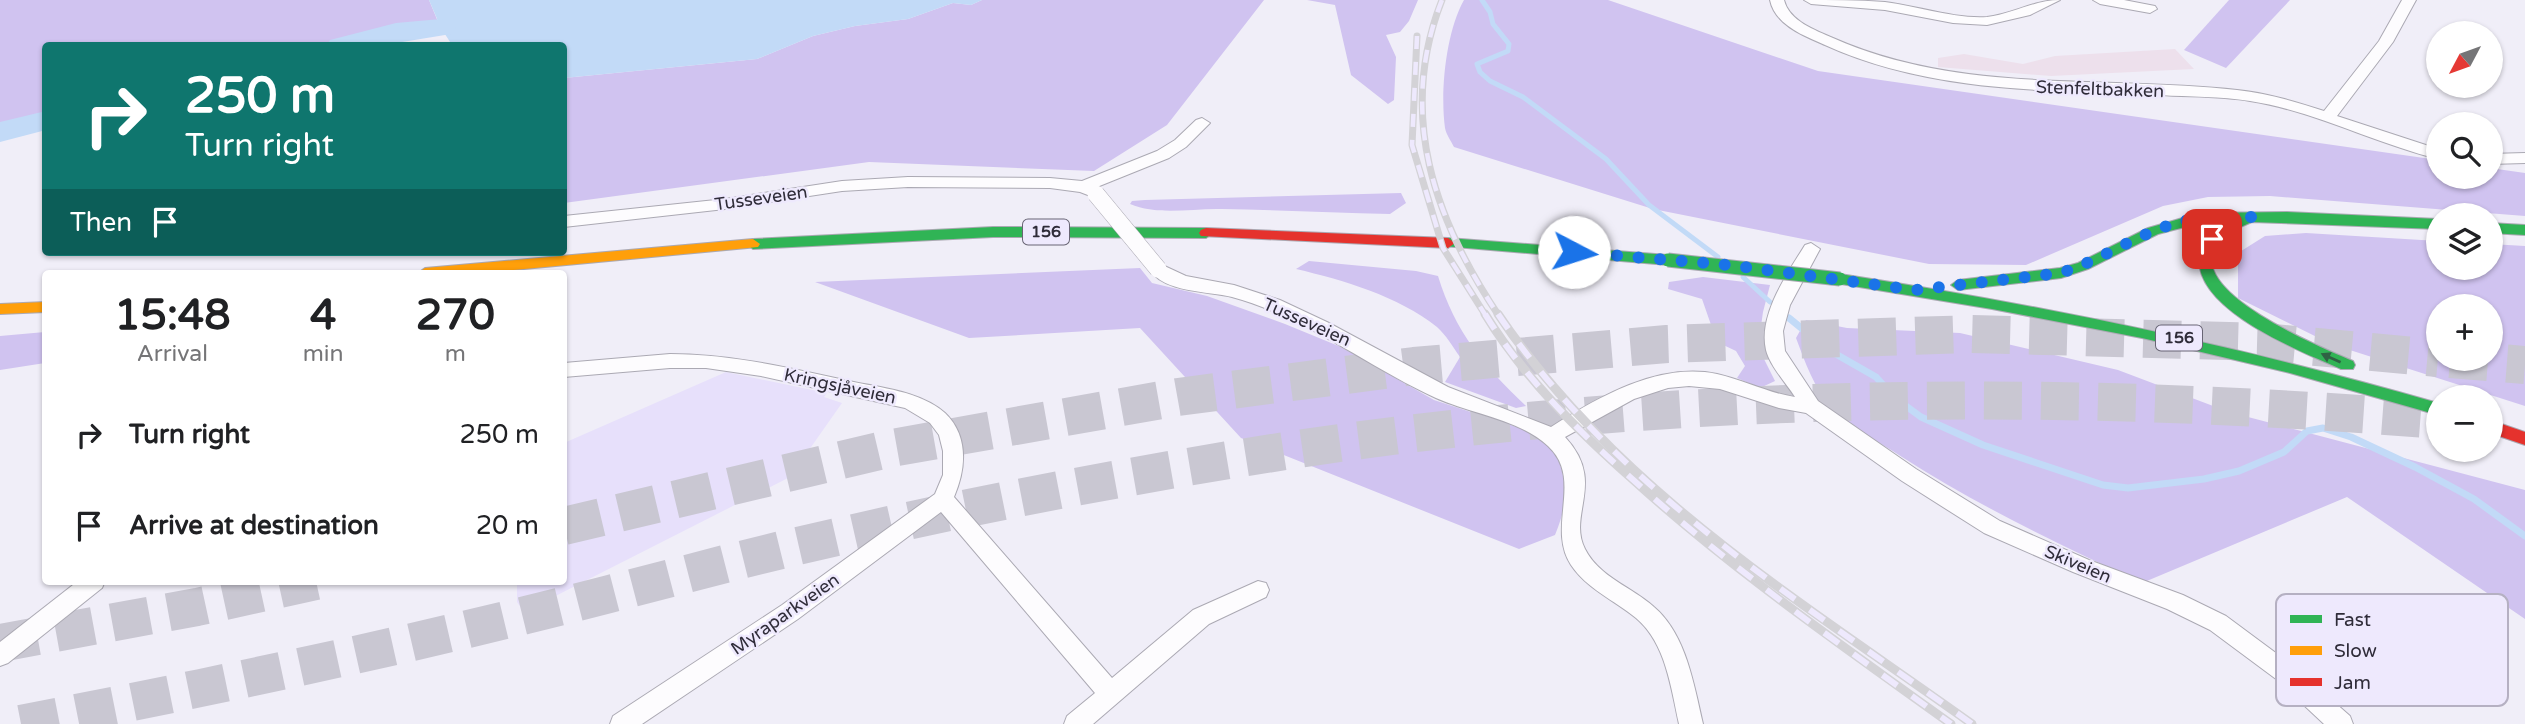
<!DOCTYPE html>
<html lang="en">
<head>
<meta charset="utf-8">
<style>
	:root { --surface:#fff; --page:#f2f2f2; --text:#202124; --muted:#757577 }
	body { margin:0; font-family:"Varela Round",sans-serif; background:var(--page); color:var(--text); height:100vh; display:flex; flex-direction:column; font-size:26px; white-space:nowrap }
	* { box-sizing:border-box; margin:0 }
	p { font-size:23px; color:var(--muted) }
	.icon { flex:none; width:38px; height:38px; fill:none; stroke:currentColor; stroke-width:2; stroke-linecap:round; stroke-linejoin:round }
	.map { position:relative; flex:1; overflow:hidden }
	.drawer { position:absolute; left:42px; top:270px; width:525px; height:315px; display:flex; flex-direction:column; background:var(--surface); border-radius:7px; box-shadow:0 2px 5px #0004 }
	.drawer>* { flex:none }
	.top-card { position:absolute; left:42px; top:42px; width:525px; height:214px; border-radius:7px; box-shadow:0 2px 5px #0004; background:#0f766e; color:#fff; overflow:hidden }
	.needle { width:46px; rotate:229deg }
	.tools { position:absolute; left:2426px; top:21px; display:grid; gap:14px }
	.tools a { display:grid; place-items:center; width:77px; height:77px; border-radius:50%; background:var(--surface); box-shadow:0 2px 5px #0004; font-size:35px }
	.pin { position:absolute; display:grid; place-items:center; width:60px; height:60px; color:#fff; margin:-30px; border-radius:14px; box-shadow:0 4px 10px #0006 }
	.me { position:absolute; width:77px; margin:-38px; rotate:95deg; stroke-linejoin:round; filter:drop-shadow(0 0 5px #0008) }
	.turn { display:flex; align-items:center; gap:24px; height:147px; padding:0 28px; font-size:32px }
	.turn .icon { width:91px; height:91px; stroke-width:2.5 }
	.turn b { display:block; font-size:49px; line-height:60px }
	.then { display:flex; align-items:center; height:66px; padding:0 28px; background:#0003; gap:14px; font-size:26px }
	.eta { display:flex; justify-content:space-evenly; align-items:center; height:119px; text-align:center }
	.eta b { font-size:42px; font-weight:700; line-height:49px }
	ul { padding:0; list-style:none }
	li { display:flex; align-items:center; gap:21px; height:91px; padding:0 28px }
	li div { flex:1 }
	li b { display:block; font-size:26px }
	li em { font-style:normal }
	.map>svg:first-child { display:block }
	.industrial { fill:#ede0ec }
	.green { fill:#e7e0fb }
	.forest { fill:#d0c3f0; fill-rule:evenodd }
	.water { fill:#c2daf7 }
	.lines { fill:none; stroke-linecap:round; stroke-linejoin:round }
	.stream-far1 { stroke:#c2daf7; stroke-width:5 }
	.stream { stroke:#c2daf7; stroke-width:7 }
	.river { fill:#c2daf7; fill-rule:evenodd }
	.highway-tunnel { stroke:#c9c7d2; stroke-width:38; stroke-dasharray:38 19; stroke-linecap:butt }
	.street-casing { stroke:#aba9b3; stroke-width:2 }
	.fast-casing { stroke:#aba9b3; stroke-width:2 }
	.slow-casing { stroke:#aba9b3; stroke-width:2 }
	.jam-casing { stroke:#aba9b3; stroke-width:2 }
	.street { fill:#fdfcfe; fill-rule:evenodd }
	.fast { fill:#30b455; fill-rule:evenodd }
	.slow { fill:#ff9f0a; fill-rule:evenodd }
	.jam { fill:#e5322d; fill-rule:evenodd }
	.rail-far1-casing { stroke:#d3d2d6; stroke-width:7 }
	.rail-casing { stroke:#d3d2d6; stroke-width:9 }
	.rail-far1 { stroke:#eee9fd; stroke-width:4.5; stroke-dasharray:13; stroke-linecap:butt }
	.rail { stroke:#eee9fd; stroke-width:6; stroke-dasharray:18; stroke-linecap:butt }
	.street-bridge-casing { stroke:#aba9b3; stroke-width:18; stroke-linecap:butt }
	.fast-bridge-casing { stroke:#aba9b3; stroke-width:15; stroke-linecap:butt }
	.street-bridge { stroke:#fdfcfe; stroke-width:17 }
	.fast-bridge { stroke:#30b455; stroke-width:13 }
	.oneway { fill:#2f6244 }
	.route { stroke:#1a73e8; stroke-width:12; stroke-dasharray:0 21.6 }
	.labels { text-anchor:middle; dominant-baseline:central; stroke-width:5; stroke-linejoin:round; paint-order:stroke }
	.shield { fill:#eee9fd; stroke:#686574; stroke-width:2 }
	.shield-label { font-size:16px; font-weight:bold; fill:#2f2c39 }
	.street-label { font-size:18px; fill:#2f2c39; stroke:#eee9fd }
	.key { fill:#eee9fd; stroke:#b5b0c2; stroke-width:2 }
	.key-label { font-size:19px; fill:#2f2c39 }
</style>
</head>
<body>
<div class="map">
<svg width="2525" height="724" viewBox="0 0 2525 724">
	<rect width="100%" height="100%" fill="#f0eef8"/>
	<!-- industrial -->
	<polygon class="industrial" points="2175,49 2194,69 2051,76 1938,67 1938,58 1964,54 2023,64 2055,56"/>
	<!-- green -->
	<polygon class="green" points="726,372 827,393 824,397 842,403 790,477 524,612 517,602 517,581 564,581 564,443"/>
	<!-- forest -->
	<g class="forest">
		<polygon points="0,0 429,0 441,29 370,46 46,46 45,118 0,129"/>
		<polygon points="982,0 1264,0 1167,125 1094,171 869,162 564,203 564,78 757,59 813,36 855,26 908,19 953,3 971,5"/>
		<polygon points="1307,0 1418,0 1409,21 1400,32 1386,35 1396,57 1394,100 1388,104 1351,75 1335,5"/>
		<path d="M1464 0H1608L1818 71 2438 160V177H2490V168L2525 173V216L2270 196 2208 197 2163 206 2026 265 1929 264 1653 209 1454 147C1451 141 1446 134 1445 128 1440 91 1446 32 1464 0Z"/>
		<polygon points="2229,0 2290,0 2226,68 2184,50"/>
		<path d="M1401 193 1406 203 1390 214C1334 213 1278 210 1222 209 1193 208 1158 216 1130 204L1132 201 1145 200Z"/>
		<path d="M2306 233 2438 241V268H2490V244L2525 246V406L2331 344 2238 298V253L2265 236ZM2438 306H2490V359H2438Z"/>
		<path d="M1309 261 1416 271 1438 276C1455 332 1484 366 1526 406L1516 408 1445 382 1460 357C1453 347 1446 335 1437 327 1398 296 1343 280 1296 269Z"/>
		<path d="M1140 268 1152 283 1207 296 1285 324 1341 347 1434 400 1526 430 1555 448C1567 484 1570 498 1555 535L1519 549 1241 438 1140 328 969 338 815 282Z"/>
		<polygon points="1703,277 1770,285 1763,312 1758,347 1775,381 1760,388 1737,378 1745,366 1736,351 1717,342 1702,299 1668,289 1669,282"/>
		<path d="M1806 320 1847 328 1960 333 2118 370 2229 412 2525 490V619L2347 497 2142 583C2059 544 1978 506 1902 457 1879 442 1851 427 1832 408 1814 388 1805 362 1796 338Z"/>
		<polygon points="45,332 45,363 0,370 0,336"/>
	</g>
	<!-- water -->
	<polygon class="water" points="429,0 982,0 971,5 953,3 908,19 855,26 813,36 757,59 564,78 564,46 452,45 441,28"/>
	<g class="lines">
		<!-- stream-far1 -->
		<g class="stream-far1">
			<polyline points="1482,0 1490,12 1493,24 1509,44 1508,51 1477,64 1480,72 1490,81 1523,97 1606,159 1649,205 1718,257"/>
			<polyline points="1743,277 1770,302"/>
		</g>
		<!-- stream -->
		<polyline class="stream" points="1789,318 1827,349 1876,377 1895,398 1921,417 1983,445 2103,485 2128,488 2204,479 2239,471 2284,452 2307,431 2323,428 2351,437 2415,467 2474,499 2525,536"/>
		<!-- river -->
		<g class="river">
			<polygon points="441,19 451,22 456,28 451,34 378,46 326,46 330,40 396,23"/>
			<polygon points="46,111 46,130 0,142 0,122"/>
		</g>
		<!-- highway-tunnel -->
		<g class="highway-tunnel">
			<polyline points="2450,359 2525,365"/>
			<polyline points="564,526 892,448 1178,397 1414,366 1667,344 1972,334 2262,342 2438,358"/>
			<polyline points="0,643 197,607 316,581"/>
			<path d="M21 724C190 691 359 656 526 615 630 590 733 560 837 537 969 506 1102 481 1235 459 1633 393 2037 387 2438 420"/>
		</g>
		<defs>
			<g id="street">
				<path d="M1770 0H1784C1789 21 1815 30 1833 38 1962 95 2100 75 2237 90 2267 93 2296 102 2324 111L2379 41 2402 0H2416L2393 42 2337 116 2438 149V159C2374 143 2314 111 2250 101 2220 96 2190 97 2160 95 2046 90 1931 93 1825 45 1804 36 1775 25 1770 0Z"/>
				<path d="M1804 0C1831 0 1858 0 1885 2 1918 6 1953 19 1987 17 2013 14 2034 0 2060 0L2030 15 1987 25 1953 23 1885 10 1811 4Z"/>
				<polygon points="2093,0 2124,0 2155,6 2157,9 2150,13 2100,4"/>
				<polygon points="1202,118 1210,123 1186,147 1169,158 1097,187 1101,192 1093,197 1080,192 1050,188 908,187 842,191 725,209 564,227 564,216 725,199 842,181 908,177 1050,178 1082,181 1157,151 1175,140 1196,120"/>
				<polygon points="2525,153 2525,163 2490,164 2490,154"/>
				<path d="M1811 243 1820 249 1790 305 1783 331 1785 351 1818 401 1916 469 2000 521 2089 560 2183 595 2226 616 2292 665 2350 716 2353 724H2324L2276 679 2210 630 2167 609 2073 572 1984 533 1902 481 1806 413 1779 408 1720 389 1689 386 1668 388 1634 399 1565 437C1607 482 1567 514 1585 549 1599 577 1632 587 1654 607 1686 634 1694 685 1703 724H1679C1671 688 1666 643 1636 618 1614 600 1587 589 1571 565 1546 527 1584 479 1548 446 1519 419 1471 414 1436 398 1368 367 1306 317 1232 297 1208 291 1164 293 1149 269L1158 263 1186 276 1234 285 1280 300 1329 323 1448 387 1551 427C1599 397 1658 362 1717 374 1744 380 1768 393 1795 397 1786 383 1770 366 1766 350 1758 315 1787 274 1805 245Z"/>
				<path d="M670 354C731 354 790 368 849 381 881 388 920 391 945 413 969 436 966 469 954 497L1112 678 1193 610 1258 581 1266 583 1269 590 1266 597 1209 624 1093 724H1064L1067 716 1095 693 941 512 798 619 642 724H610L613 716 782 605 935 494 943 475V451L939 435 930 423 905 408 761 376 706 368H670L564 377V363Z"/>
				<polygon points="78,581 105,581 102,588 8,663 0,666 0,642"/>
			</g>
			<g id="fast">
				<path d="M2287 212 2438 219V229L2252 222C2133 269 2310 343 2353 361L2355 365 2353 369H2341C2302 352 2183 306 2201 249 2206 235 2212 229 2225 222L2200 223 2158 234 2088 269 2061 278 1958 290 1951 285 1958 280 2060 268 2078 263 2148 228 2200 213Z"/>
				<polygon points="2490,223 2525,225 2525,235 2490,233"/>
				<polygon points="993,227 1206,228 1213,233 1206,238 993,237 753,249 746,244 753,239"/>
				<polygon points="1448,238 1668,255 1675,260 1668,265 1443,246 1441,243 1443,240"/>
				<path d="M1840 274C2042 305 2241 346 2438 403V415L2290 373 2142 338 1992 309 1835 283 1833 279Z"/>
			</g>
			<g id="slow">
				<polygon points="753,239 760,244 758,247 481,273 418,273 425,268"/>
				<polygon points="46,302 46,312 0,314 0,304"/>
			</g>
			<g id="jam">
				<polygon points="1206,228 1448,238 1455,243 1448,248 1201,236 1199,233 1201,230"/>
				<polygon points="2490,420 2525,432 2525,445 2490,433"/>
			</g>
		</defs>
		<!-- street casing -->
		<use href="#street" class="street-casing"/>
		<!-- fast casing -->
		<use href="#fast" class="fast-casing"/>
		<!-- slow casing -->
		<use href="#slow" class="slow-casing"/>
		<!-- jam casing -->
		<use href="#jam" class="jam-casing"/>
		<!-- street -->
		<use href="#street" class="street"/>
		<!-- fast -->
		<use href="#fast" class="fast"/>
		<!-- slow -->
		<use href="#slow" class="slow"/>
		<!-- jam -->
		<use href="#jam" class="jam"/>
		<defs>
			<g id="rail-far1">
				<path d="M1442 0C1397 114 1434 219 1499 316"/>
				<polyline points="1417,36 1412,145 1443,248 1486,316"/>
			</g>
			<g id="rail">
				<path d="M1485 314C1523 376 1576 429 1630 477 1730 568 1841 645 1951 724"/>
				<path d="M1498 314C1616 490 1803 603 1972 724"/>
			</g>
		</defs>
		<!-- rail-far1 casing -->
		<use href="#rail-far1" class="rail-far1-casing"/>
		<!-- rail casing -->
		<use href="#rail" class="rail-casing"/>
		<!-- rail-far1 -->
		<use href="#rail-far1" class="rail-far1"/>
		<!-- rail -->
		<use href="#rail" class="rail"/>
		<defs>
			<polyline id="street-bridge" points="1096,194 1158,269"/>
			<polyline id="fast-bridge" points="1668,260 1840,279"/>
		</defs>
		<!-- street-bridge casing -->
		<use href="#street-bridge" class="street-bridge-casing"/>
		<!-- fast-bridge casing -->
		<use href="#fast-bridge" class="fast-bridge-casing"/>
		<!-- street-bridge -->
		<use href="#street-bridge" class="street-bridge"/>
		<!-- fast-bridge -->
		<use href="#fast-bridge" class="fast-bridge"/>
	</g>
	<!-- one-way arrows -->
	<defs><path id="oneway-solid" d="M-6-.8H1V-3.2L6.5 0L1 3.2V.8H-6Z" transform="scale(1.75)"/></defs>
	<use class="oneway" href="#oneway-solid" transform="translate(2331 358) rotate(-156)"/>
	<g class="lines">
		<!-- route -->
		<path class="route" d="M1574 252 1729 265 1915 290 2061 273C2101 260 2136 235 2176 223 2201 216 2227 217 2252 217L2221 231 2212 239"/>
	</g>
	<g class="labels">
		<!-- shield labels -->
		<g class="shield">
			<rect x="1023" y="219.5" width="46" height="25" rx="5"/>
			<rect x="2156" y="325.5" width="46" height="25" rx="5"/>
		</g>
		<g class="shield-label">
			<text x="1046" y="232">156</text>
			<text x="2179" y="338">156</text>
		</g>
		<!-- street labels -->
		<g class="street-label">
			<text transform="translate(2100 89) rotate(2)">Stenfeltbakken</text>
			<text transform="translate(761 198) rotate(-8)">Tusseveien</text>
			<text transform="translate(1307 322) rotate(24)">Tusseveien</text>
			<text transform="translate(840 386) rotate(12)">Kringsjåveien</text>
			<text transform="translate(2078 564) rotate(23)">Skiveien</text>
			<text transform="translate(785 614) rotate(-35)">Myraparkveien</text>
		</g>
	</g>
	<!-- legend -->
	<rect x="2276" y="594" width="232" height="112" rx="10" class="key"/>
	<rect x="2290" y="615" width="32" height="8" fill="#30b455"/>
	<rect x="2290" y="646" width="32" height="9" fill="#ff9f0a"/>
	<rect x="2290" y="678" width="32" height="8" fill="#e5322d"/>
	<g class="key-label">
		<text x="2334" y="626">Fast</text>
		<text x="2334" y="657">Slow</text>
		<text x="2334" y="689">Jam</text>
	</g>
</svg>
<div class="tools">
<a><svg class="needle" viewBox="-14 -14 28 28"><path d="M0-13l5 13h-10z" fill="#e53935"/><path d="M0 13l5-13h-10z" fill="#757577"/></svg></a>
<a><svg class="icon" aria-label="search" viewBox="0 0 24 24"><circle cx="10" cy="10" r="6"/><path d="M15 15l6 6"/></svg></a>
<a><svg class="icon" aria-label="layers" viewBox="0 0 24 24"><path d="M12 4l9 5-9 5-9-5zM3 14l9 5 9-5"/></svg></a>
<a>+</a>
<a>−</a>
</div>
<div class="pin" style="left:2212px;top:239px;background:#d93025"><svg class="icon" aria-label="arrive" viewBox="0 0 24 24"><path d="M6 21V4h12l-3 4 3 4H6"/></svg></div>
<svg class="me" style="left:1574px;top:252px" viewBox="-20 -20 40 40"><circle r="19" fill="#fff"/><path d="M0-13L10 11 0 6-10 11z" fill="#1a73e8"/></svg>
<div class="top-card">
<div class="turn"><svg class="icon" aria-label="right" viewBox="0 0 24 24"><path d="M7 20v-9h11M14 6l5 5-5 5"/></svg><div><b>250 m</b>Turn right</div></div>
<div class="then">Then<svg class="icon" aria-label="arrive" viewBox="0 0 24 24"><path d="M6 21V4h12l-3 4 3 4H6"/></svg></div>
</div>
<section class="drawer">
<div class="eta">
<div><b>15:48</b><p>Arrival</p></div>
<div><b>4</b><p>min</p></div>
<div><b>270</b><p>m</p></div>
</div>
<ul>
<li><svg class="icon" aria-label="right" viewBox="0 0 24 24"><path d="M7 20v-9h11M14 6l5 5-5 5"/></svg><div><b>Turn right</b></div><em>250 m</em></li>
<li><svg class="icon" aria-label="arrive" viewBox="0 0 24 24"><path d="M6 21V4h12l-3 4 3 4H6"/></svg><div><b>Arrive at destination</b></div><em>20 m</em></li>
</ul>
</section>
</div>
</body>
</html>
